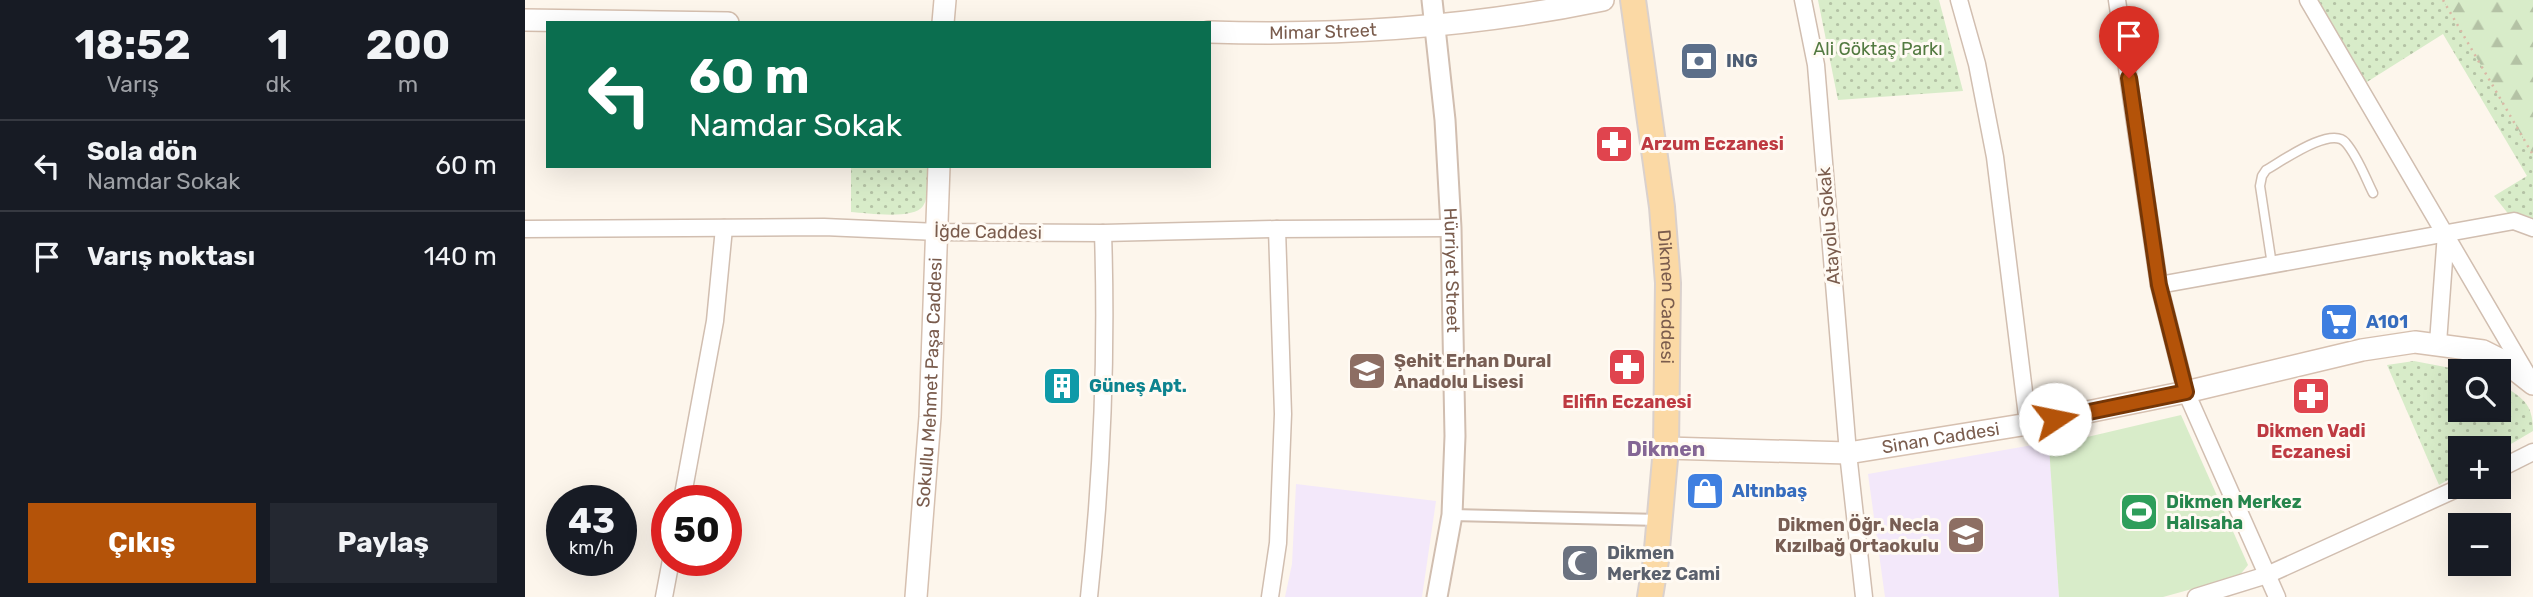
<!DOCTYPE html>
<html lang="tr">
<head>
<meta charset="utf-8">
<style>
	:root { --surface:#171b24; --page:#242831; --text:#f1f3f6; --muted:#9ea1a6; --line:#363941; --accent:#b45309 }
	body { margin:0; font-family:Rubik,sans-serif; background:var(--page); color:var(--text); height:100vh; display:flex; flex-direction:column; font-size:26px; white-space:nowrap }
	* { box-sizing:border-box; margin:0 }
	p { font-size:23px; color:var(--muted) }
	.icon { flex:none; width:38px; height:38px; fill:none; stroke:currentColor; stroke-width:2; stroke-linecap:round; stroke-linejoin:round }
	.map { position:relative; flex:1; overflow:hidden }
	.details { display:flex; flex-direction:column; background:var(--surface); width:525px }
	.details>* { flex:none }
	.guide { position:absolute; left:21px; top:21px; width:665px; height:147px; border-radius:0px; box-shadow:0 7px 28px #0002; background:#0b6e4f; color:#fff; overflow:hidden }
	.controls { position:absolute; left:1923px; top:359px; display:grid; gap:14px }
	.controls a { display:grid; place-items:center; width:63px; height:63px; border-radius:0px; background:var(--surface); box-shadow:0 7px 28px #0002; font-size:35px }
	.speed { position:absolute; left:21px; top:485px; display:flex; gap:14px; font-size:35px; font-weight:700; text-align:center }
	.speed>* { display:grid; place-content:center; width:91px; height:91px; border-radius:50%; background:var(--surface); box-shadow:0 7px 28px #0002; line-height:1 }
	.speed small { font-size:18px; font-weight:400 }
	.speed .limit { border:10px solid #d22; background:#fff; color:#111 }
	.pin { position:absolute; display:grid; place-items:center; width:60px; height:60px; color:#fff; margin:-72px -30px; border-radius:50% 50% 50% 0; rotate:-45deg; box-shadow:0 0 7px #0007 }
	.pin .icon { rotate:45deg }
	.me { position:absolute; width:77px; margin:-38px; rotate:79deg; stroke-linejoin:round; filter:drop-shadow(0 0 5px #0008) }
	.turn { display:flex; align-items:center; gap:24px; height:147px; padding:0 28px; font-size:32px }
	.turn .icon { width:91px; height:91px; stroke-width:2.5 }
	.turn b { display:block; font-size:49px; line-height:60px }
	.eta { display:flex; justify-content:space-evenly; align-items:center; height:119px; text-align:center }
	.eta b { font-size:42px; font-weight:700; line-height:49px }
	.button { display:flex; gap:14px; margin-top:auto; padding:14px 28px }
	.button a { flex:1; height:80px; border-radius:0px; background:var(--accent); color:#fff; font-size:28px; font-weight:700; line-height:80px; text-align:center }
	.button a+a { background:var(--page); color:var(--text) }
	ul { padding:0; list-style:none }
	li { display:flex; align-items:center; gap:21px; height:91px; padding:0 28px; border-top:2px solid var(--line) }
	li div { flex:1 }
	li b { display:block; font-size:26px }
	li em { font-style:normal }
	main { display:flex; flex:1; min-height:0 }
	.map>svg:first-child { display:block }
	.education { fill:#f3e8fa }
	.grass { fill:url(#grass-dots) }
	.forest { fill:url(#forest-firs) }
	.garden { fill:#d8ecc9 }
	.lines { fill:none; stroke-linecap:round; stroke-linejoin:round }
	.service-casing { stroke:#d1beb0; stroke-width:11 }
	.pedestrian-casing { stroke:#d1beb0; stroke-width:14 }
	.minor-casing { stroke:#d1beb0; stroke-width:19 }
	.tertiary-casing { stroke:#d1beb0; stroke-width:23 }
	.secondary-casing { stroke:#d6c0b0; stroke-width:24 }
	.primary-casing { stroke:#dad1cd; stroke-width:28 }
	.path { stroke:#d9b8a5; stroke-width:2.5; stroke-dasharray:2 5; stroke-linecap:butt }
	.service { stroke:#fff; stroke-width:8 }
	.pedestrian { stroke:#fff; stroke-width:10 }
	.minor { stroke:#fff; stroke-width:16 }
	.tertiary { stroke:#fff; stroke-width:19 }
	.secondary { stroke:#fff; stroke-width:21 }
	.primary { stroke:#fbd9a5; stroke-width:24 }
	.route-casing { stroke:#753606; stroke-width:18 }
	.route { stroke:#b45309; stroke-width:12 }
	.labels { text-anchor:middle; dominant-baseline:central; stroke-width:6; stroke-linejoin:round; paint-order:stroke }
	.street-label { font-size:18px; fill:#7a5c4d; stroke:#fffaf3 }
	.park-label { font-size:18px; fill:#537a41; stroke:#fffaf3 }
	.service-label { font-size:18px; font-weight:bold; fill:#4e5e75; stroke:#fffaf3; text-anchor:start }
	.health-label { font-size:18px; font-weight:bold; fill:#be3a42; stroke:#fffaf3 }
	.shop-label { font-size:18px; font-weight:bold; fill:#366cbe; stroke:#fffaf3; text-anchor:start }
	.education-label { font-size:18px; font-weight:bold; fill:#785e54; stroke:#fffaf3; text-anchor:start }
	.culture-label { font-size:18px; font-weight:bold; fill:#0d838f; stroke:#fffaf3; text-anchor:start }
	.leisure-label { font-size:18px; font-weight:bold; fill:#27864d; stroke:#fffaf3; text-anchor:start }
	.worship-label { font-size:18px; font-weight:bold; fill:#5b616d; stroke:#fffaf3; text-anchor:start }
	.quarter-label { font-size:21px; font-weight:bold; fill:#846695; stroke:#fffaf3 }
</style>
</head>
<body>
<main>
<section class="details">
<div class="eta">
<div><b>18:52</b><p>Varış</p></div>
<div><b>1</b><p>dk</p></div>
<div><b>200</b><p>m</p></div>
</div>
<ul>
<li><svg class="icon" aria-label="left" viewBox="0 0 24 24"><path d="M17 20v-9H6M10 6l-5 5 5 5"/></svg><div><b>Sola dön</b><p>Namdar Sokak</p></div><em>60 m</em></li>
<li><svg class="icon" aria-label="arrive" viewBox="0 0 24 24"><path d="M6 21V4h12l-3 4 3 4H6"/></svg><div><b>Varış noktası</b></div><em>140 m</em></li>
</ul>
<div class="button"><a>Çıkış</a><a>Paylaş</a></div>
</section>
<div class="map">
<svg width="2008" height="597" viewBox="0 0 2008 597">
	<defs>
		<pattern id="grass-dots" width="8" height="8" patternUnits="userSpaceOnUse" patternTransform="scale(1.75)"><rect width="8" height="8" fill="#d8ecc9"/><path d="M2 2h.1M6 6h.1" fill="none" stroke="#b4c2a5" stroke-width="1.8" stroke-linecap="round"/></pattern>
		<pattern id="forest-firs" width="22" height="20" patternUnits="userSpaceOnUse" patternTransform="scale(1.75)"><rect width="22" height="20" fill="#d8ecc9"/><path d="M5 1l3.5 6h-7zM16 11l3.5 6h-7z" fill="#b4c2a5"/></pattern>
	</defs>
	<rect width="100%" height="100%" fill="#fdf6ec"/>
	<!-- education -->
	<g class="education">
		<polygon points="1524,442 1534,597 1360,597 1343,474"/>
		<polygon points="771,484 911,501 897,597 760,597 767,564"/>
	</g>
	<!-- grass -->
	<g class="grass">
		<polygon points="1293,0 1414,0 1438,91 1313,100"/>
		<polygon points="1783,0 2008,0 2008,228 1989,221 1969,196 2002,176 1918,34 1834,87"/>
		<path d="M326 166H402C402 178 405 196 398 206 389 220 342 213 326 212Z"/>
		<path d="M1889 361 1941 371H1936V410H1974V383C1997 398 2008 402 2008 431L1974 451V448H1936L1935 473 1914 485 1862 365Z"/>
	</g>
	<!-- forest -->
	<polygon class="forest" points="1918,0 2008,0 2008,155"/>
	<!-- garden -->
	<polygon class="garden" points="1656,415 1723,565 1714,576 1638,597 1534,597 1524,446"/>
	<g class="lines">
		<defs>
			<path id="service" d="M1747 265 1735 186 1737 176 1741 170C1757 161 1807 125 1821 143 1833 157 1840 177 1848 193"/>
			<polyline id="pedestrian" points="927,515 1135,520"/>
			<g id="minor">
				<polyline points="1278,0 1291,65 1323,453 1339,597"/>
				<polyline points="1434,0 1452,64 1470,157 1503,424"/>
				<polyline points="1592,0 1634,285 1661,392 1752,597"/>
				<polyline points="1783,0 2003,376"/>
				<polyline points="0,229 299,227 413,232 578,233 752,229 926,228"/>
				<polyline points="1634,285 1989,221 2008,228"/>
				<polyline points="1913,343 1921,233"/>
				<polyline points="1974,469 2008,452"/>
				<polyline points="157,500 190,321 199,228"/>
				<polyline points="139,597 146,560"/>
				<path d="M564 597C577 476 582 354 578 233"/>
				<polyline points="745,597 753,543 758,414 752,229"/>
				<polyline points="1671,597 1742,575 1938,486"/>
			</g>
			<g id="tertiary">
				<path id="s1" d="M907 0 920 120 926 228 930 436 927 515 912 597"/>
			</g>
			<g id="secondary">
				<polyline points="0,20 203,23"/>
				<polyline points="418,23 420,0"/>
				<path id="s2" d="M684 32C816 36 948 27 1078 0"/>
				<path id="s3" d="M1141 448 1323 453 1503 424 1661 392 1837 350 1890 342 1958 351 1980 362 2008 384"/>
				<path id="s4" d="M391 597 405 417 414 166"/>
			</g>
			<g id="primary">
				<path id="s5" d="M1108 0 1137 207 1143 283 1141 448 1131 560 1125 597"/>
			</g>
		</defs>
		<!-- service casing -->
		<use href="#service" class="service-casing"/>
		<!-- pedestrian casing -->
		<use href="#pedestrian" class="pedestrian-casing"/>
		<!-- minor casing -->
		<use href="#minor" class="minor-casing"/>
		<!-- tertiary casing -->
		<use href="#tertiary" class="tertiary-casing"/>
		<!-- secondary casing -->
		<use href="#secondary" class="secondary-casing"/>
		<!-- primary casing -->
		<use href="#primary" class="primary-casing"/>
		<!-- path -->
		<polyline class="path" points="1918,0 2008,155"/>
		<!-- service -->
		<use href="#service" class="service"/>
		<!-- pedestrian -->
		<use href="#pedestrian" class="pedestrian"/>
		<!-- minor -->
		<use href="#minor" class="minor"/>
		<!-- tertiary -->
		<use href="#tertiary" class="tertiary"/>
		<!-- secondary -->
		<use href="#secondary" class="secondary"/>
		<!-- primary -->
		<use href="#primary" class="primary"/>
	</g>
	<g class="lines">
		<defs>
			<polyline id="route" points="1530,419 1661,392 1634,285 1604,78"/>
		</defs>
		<!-- route casing -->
		<use href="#route" class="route-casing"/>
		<!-- route -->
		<use href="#route" class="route"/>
	</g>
	<!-- icons -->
	<defs>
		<symbol id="bank-square" viewBox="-11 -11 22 22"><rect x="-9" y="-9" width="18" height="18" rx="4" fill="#5c6f8a" stroke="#fffaf3"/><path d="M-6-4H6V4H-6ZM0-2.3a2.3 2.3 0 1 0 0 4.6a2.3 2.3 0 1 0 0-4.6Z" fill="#fff"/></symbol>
		<symbol id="pharmacy-square" viewBox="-11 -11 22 22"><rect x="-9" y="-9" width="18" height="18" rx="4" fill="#e0444e" stroke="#fffaf3"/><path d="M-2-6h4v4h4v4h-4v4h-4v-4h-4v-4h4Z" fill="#fff"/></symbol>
		<symbol id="supermarket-square" viewBox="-11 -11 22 22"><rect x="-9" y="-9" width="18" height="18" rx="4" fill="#3f7fe0" stroke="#fffaf3"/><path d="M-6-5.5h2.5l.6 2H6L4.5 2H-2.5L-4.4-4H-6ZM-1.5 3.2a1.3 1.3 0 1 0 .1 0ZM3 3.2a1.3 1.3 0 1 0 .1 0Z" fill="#fff"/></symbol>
		<symbol id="school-square" viewBox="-11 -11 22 22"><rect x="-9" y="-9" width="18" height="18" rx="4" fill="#8d6e63" stroke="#fffaf3"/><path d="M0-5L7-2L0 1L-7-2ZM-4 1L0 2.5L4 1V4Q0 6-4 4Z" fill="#fff"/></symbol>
		<symbol id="building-square" viewBox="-11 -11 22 22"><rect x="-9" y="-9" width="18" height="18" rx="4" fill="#0f9aa8" stroke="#fffaf3"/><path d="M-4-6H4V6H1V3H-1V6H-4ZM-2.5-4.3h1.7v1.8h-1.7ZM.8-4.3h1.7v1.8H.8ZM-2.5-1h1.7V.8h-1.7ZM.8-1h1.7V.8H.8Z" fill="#fff"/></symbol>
		<symbol id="shop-square" viewBox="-11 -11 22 22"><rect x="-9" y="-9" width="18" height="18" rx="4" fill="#3f7fe0" stroke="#fffaf3"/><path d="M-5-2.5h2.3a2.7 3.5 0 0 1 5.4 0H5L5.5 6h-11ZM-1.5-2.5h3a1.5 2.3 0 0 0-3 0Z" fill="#fff"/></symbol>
		<symbol id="stadium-square" viewBox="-11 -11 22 22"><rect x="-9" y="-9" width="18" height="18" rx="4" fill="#2e9e5b" stroke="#fffaf3"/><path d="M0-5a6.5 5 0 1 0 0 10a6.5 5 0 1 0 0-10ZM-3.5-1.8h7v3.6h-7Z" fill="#fff"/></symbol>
		<symbol id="mosque-square" viewBox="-11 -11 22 22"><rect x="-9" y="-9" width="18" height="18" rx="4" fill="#6b7280" stroke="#fffaf3"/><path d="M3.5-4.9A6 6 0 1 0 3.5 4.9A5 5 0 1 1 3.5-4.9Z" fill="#fff"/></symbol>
	</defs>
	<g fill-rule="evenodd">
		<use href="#bank-square" x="1152" y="39" width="44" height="44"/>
		<use href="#pharmacy-square" x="1067" y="122" width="44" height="44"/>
		<use href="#supermarket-square" x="1792" y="300" width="44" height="44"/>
		<use href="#pharmacy-square" x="1080" y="345" width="44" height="44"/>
		<use href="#school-square" x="820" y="349" width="44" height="44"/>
		<use href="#building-square" x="515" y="364" width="44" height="44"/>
		<use href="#pharmacy-square" x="1764" y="374" width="44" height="44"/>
		<use href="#shop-square" x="1158" y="469" width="44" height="44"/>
		<use href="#stadium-square" x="1592" y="490" width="44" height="44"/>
		<use href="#school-square" x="1419" y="513" width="44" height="44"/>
		<use href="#mosque-square" x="1033" y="541" width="44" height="44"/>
	</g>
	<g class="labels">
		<!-- street labels -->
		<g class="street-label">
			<text stroke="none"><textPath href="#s2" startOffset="114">Mimar Street</textPath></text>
			<text transform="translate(1304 226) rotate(-95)">Atayolu Sokak</text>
			<text transform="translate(463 232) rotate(1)">İğde Caddesi</text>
			<text stroke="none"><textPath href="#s1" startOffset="271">Hürriyet Street</textPath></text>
			<text stroke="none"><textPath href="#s5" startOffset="299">Dikmen Caddesi</textPath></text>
			<text stroke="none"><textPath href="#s4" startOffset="215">Sokullu Mehmet Paşa Caddesi</textPath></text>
			<text stroke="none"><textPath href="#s3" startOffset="276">Sinan Caddesi</textPath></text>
		</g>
		<!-- park labels -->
		<g class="park-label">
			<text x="1353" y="49">Ali Göktaş Parkı</text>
		</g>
		<!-- service labels -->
		<g class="service-label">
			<text x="1201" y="61">ING</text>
		</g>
		<!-- health labels -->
		<g class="health-label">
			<text x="1116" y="144" text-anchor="start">Arzum Eczanesi</text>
			<text x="1102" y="402">Elifin Eczanesi</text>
			<text x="1786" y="431">Dikmen Vadi<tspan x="1786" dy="21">Eczanesi</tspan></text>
		</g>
		<!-- shop labels -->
		<g class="shop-label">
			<text x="1841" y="322">A101</text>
			<text x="1207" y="491">Altınbaş</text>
		</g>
		<!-- education labels -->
		<g class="education-label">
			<text x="869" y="361">Şehit Erhan Dural<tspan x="869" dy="21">Anadolu Lisesi</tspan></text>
			<text x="1414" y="525" text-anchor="end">Dikmen Öğr. Necla<tspan x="1414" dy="21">Kızılbağ Ortaokulu</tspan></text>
		</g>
		<!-- culture labels -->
		<g class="culture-label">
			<text x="564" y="386">Güneş Apt.</text>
		</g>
		<!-- leisure labels -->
		<g class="leisure-label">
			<text x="1641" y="502">Dikmen Merkez<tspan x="1641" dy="21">Halısaha</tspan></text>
		</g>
		<!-- worship labels -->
		<g class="worship-label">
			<text x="1082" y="553">Dikmen<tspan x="1082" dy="21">Merkez Cami</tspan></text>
		</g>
		<!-- quarter labels -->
		<g class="quarter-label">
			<text x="1141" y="448">Dikmen</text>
		</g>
	</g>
</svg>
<div class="controls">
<a><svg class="icon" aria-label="search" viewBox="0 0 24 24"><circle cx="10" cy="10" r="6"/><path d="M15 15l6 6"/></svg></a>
<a>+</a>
<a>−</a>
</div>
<div class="speed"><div>43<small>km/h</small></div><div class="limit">50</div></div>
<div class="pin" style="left:1604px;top:78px;background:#d93025"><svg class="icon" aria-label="arrive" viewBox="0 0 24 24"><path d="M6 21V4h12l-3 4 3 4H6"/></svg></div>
<svg class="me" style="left:1530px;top:419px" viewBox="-20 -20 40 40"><circle r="19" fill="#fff"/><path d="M0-13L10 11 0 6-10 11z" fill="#b45309"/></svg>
<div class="guide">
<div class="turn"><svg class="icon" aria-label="left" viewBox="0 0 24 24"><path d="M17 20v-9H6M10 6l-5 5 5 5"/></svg><div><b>60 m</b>Namdar Sokak</div></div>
</div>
</div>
</main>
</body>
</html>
